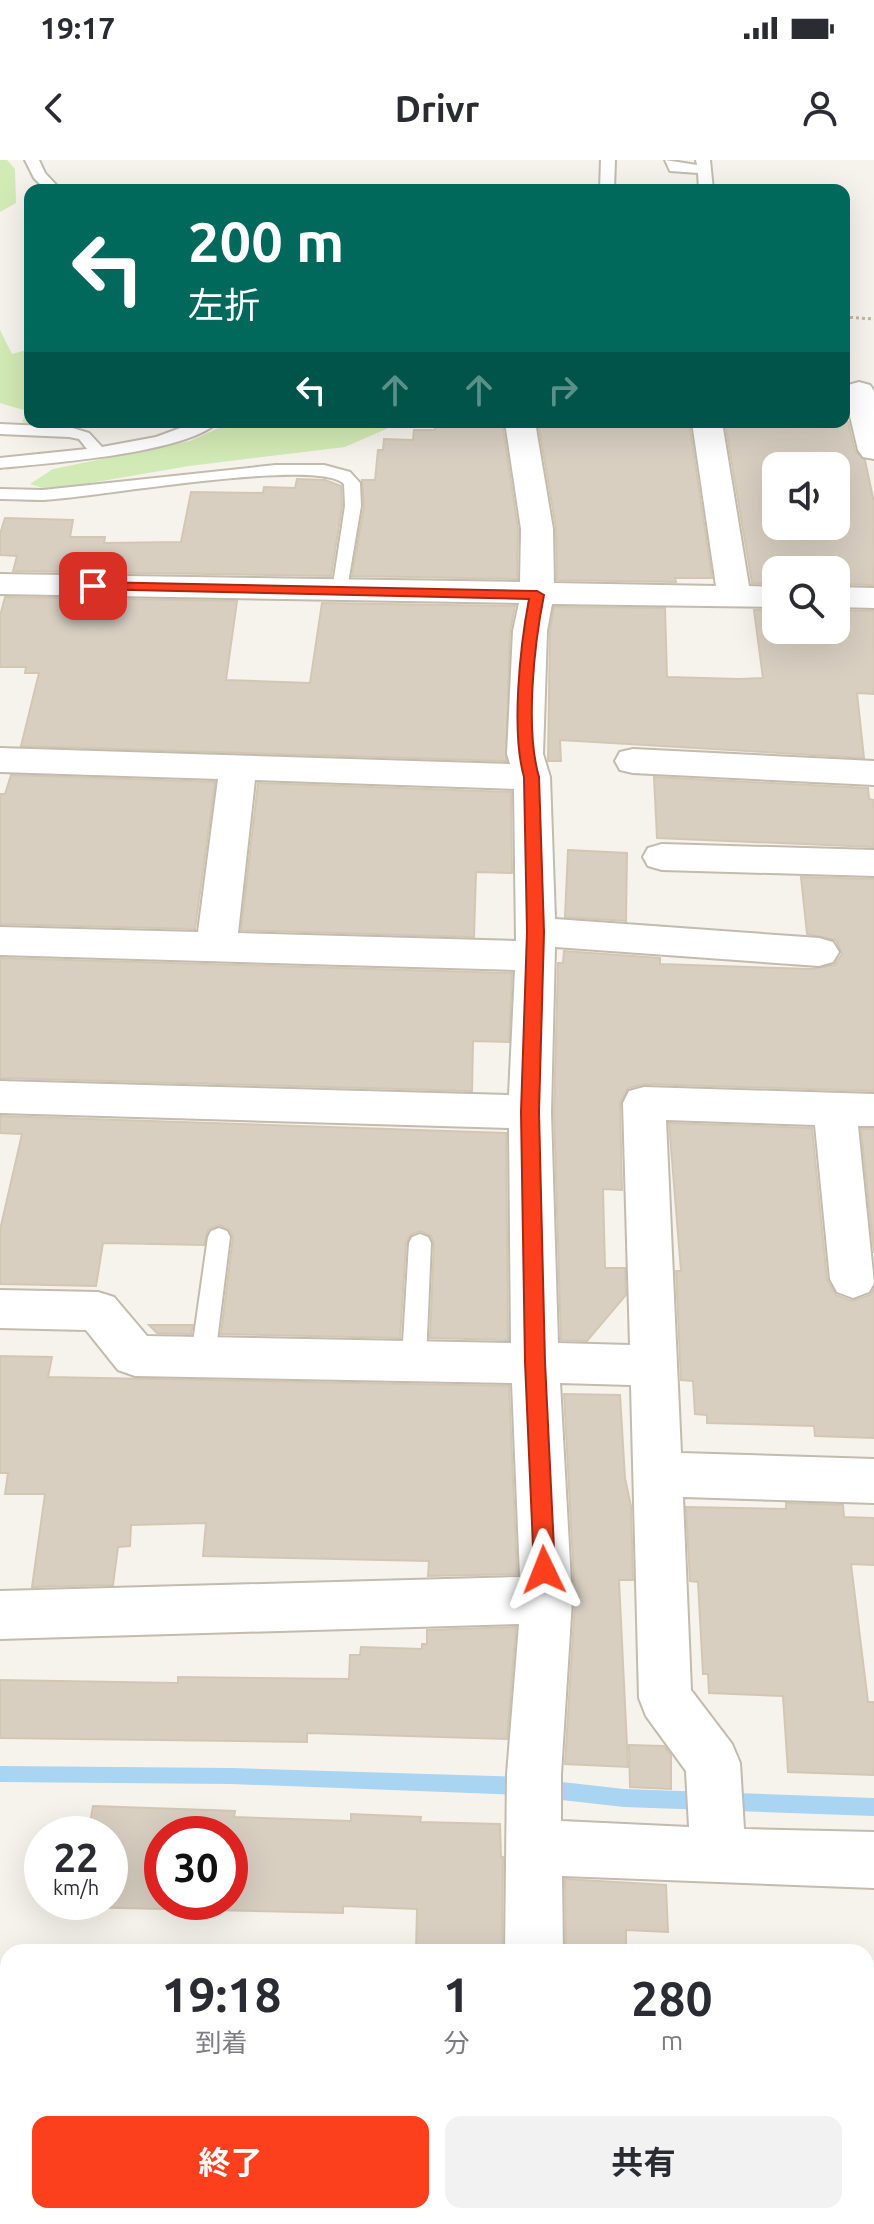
<!DOCTYPE html>
<html lang="ja">
<head>
<meta charset="utf-8">
<style>
	:root { --surface:#fff; --page:#f2f2f3; --text:#2b2b33; --muted:#7c7c81; --accent:#fc3f1d }
	body { margin:0; font-family:Ubuntu,"Noto Sans JP",sans-serif; background:var(--page); color:var(--text); height:100vh; display:flex; flex-direction:column; font-size:30px; white-space:nowrap }
	* { box-sizing:border-box; margin:0 }
	p { font-size:26px; color:var(--muted) }
	.icon { flex:none; width:44px; height:44px; fill:none; stroke:currentColor; stroke-width:2; stroke-linecap:round; stroke-linejoin:round }
	.map { position:relative; flex:1; overflow:hidden }
	.panel { position:absolute; left:0px; top:1784px; width:874px; height:280px; display:flex; flex-direction:column; background:var(--surface); border-radius:24px 24px 0 0; box-shadow:0 8px 32px #0002 }
	.panel>* { flex:none }
	.banner { position:absolute; left:24px; top:24px; width:826px; height:244px; border-radius:16px; box-shadow:0 8px 32px #0002; background:#00695c; color:#fff; overflow:hidden }
	.controls { position:absolute; left:762px; top:292px; display:grid; gap:16px }
	.controls a { display:grid; place-items:center; width:88px; height:88px; border-radius:16px; background:var(--surface); box-shadow:0 8px 32px #0002; font-size:40px }
	.speed { position:absolute; left:24px; top:1656px; display:flex; gap:16px; font-size:40px; font-weight:700; text-align:center }
	.speed>* { display:grid; place-content:center; width:104px; height:104px; border-radius:50%; background:var(--surface); box-shadow:0 8px 32px #0002; line-height:1 }
	.speed small { font-size:20px; font-weight:400 }
	.speed .limit { border:12px solid #d22; background:#fff; color:#111 }
	.pin { position:absolute; display:grid; place-items:center; width:68px; height:68px; color:#fff; margin:-34px; border-radius:16px; box-shadow:0 4px 12px #0006 }
	.me { position:absolute; width:88px; margin:-44px; rotate:358deg; stroke-linejoin:round; filter:drop-shadow(0 0 6px #0008) }
	.turn { display:flex; align-items:center; gap:28px; height:168px; padding:0 32px; font-size:36px }
	.turn .icon { width:104px; height:104px; stroke-width:2.5 }
	.turn b { display:block; font-size:56px; line-height:68px }
	.lanes { display:flex; align-items:center; height:76px; padding:0 32px; background:#0003; justify-content:center; gap:40px; direction:ltr }
	.lanes .off { opacity:.35 }
	.eta { display:flex; justify-content:space-evenly; align-items:center; height:136px; text-align:center }
	.eta b { font-size:48px; font-weight:700; line-height:56px }
	.button { display:flex; gap:16px; margin-top:auto; padding:16px 32px }
	.button a { flex:1; height:92px; border-radius:16px; background:var(--accent); color:#fff; font-size:32px; font-weight:700; line-height:92px; text-align:center }
	.button a+a { background:var(--page); color:var(--text) }
	.status { display:flex; justify-content:space-between; align-items:center; height:56px; padding:0 40px; background:var(--surface); direction:ltr }
	.status svg { height:22px; fill:currentColor }
	header { display:flex; justify-content:space-between; align-items:center; height:104px; padding:0 32px; background:var(--surface); font-size:36px; font-weight:700 }
	.map>svg:first-child { display:block }
	.green { fill:#d2eab5 }
	.lines { fill:none; stroke-linecap:round; stroke-linejoin:round }
	.stream { fill:#a9d4f2; fill-rule:evenodd }
	.building { fill:#d8cfc1; stroke:#d3c7b4; stroke-width:2; fill-rule:evenodd }
	.lane-casing { stroke:#c2bbae; stroke-width:4 }
	.street-casing { stroke:#c2bbae; stroke-width:4 }
	.highway-casing { stroke:#e0a43c; stroke-width:4 }
	.path { stroke:#c4b79f; stroke-width:3; stroke-dasharray:3 3; stroke-linecap:butt }
	.lane { fill:#fff; fill-rule:evenodd }
	.street { fill:#fff; fill-rule:evenodd }
	.highway { fill:#ffcf6e; fill-rule:evenodd }
	.route { fill:#fc3f1d; stroke:#a42913; stroke-width:2 }
</style>
</head>
<body>
<div class="status"><b>19:17</b><svg viewBox="0 0 49 12"><path d="M0 12V9h3v3zM5 12V6h3v6zM10 12V3h3v9zM15 12V0h3v12zM26 1h20v11H26zM47 4h2v5h-2z"/></svg></div>
<header><svg class="icon" aria-label="back" viewBox="0 0 24 24"><path d="M15 5l-7 7 7 7"/></svg>Drivr<svg class="icon" aria-label="person" viewBox="0 0 24 24"><circle cx="12" cy="8" r="4"/><path d="M4 21q1-7 8-7t8 7"/></svg></header>
<div class="map">
<svg width="874" height="2064" viewBox="0 0 874 2064">
	<rect width="100%" height="100%" fill="#f6f3ec"/>
	<!-- green -->
	<g class="green">
		<polygon points="0,0 7,0 15,9 16,43 0,52"/>
		<path d="M0 170 12 194 30 189V262H71C53 270 40 268 22 262L27 251 0 243Z"/>
		<polygon points="232,262 402,262 345,287 189,306 67,327 43,328 30,324 53,309 190,281"/>
	</g>
	<g class="lines">
		<!-- stream -->
		<g class="stream">
			<polygon points="0,1606 231,1608 523,1617 529,1620 532,1626 529,1632 523,1635 231,1624 0,1622"/>
			<polygon points="544,1620 624,1629 874,1638 874,1656 624,1647 544,1638 538,1635 535,1629 538,1623"/>
		</g>
	</g>
	<!-- building -->
	<g class="building">
		<polygon points="435,262 502,262 518,369 517,419 352,416 364,346 362,320 375,320 378,290 383,290 384,279 413,280 414,270 435,270"/>
		<polygon points="538,262 689,262 712,418 675,418 676,422 557,420 556,368"/>
		<path d="M725 262H848L855 291 865 300 874 343V425L836 424V410H776V424L752 423ZM776 306H836V366H776Z"/>
		<polygon points="297,319 325,320 341,326 342,346 331,416 13,411 17,396 0,395 0,374 5,358 73,360 70,377 105,377 104,383 181,382 191,332 263,333 264,327 295,328"/>
		<polygon points="5,437 237,441 226,520 310,523 322,443 515,446 510,471 506,601 21,586 39,513 25,513 26,507 0,507 0,456"/>
		<polygon points="554,447 665,448 667,517 739,519 763,518 754,450 776,450 776,470 836,470 836,450 874,451 874,534 857,533 864,598 560,580 561,601 548,601 550,471"/>
		<polygon points="11,615 215,622 195,769 0,764 0,634 5,634"/>
		<polygon points="654,617 868,628 869,639 874,640 874,687 657,678"/>
		<polygon points="258,623 511,632 512,713 476,712 474,777 241,770"/>
		<polygon points="568,690 627,693 626,761 565,757"/>
		<polygon points="801,717 874,719 874,931 644,924 628,928 620,943 622,1030 603,1029 605,1108 625,1108 626,1135 587,1181 561,1180 554,952 558,803 563,803 564,791 660,798 660,804 811,809 834,805 842,794 836,780 807,774"/>
		<polygon points="0,798 512,813 509,882 473,881 472,931 0,918"/>
		<polygon points="0,956 506,973 508,1180 430,1178 434,1083 431,1076 421,1071 411,1074 406,1083 400,1178 221,1174 233,1077 230,1070 220,1065 208,1070 204,1085 103,1083 96,1126 0,1124 0,1070 22,974 0,973"/>
		<polygon points="669,963 812,968 827,1120 836,1135 852,1141 870,1135 874,1129 874,1278 815,1276 814,1266 707,1263 707,1255 695,1254 693,1221 681,1220 676,1111 681,1111"/>
		<polygon points="861,969 874,969 874,1093"/>
		<polygon points="149,1165 193,1165 191,1174 157,1173"/>
		<polygon points="0,1196 52,1197 48,1217 509,1226 517,1414 428,1416 429,1401 203,1396 206,1363 131,1365 130,1386 118,1387 113,1425 32,1427 45,1334 5,1334 8,1313 0,1313"/>
		<polygon points="564,1234 620,1235 625,1318 631,1346 633,1420 619,1420 628,1607 565,1604 575,1440"/>
		<polygon points="786,1343 843,1345 844,1357 874,1358 874,1405 851,1404 868,1542 874,1542 874,1615 788,1612 783,1536 709,1533 708,1514 703,1514 698,1422 690,1421 686,1347 786,1349"/>
		<polygon points="516,1467 507,1579 307,1573 307,1582 0,1578 0,1520 178,1523 178,1517 349,1519 350,1495 360,1495 361,1487 422,1489 422,1484 427,1484 427,1470"/>
		<polygon points="629,1585 664,1586 671,1595 671,1629 630,1627"/>
		<path d="M93 1646 235 1651 234 1657 351 1661V1654L421 1657 420 1662 500 1664 501 1697H503L502 1792H416L417 1749 343 1746V1753L76 1747V1742H110V1674H88ZM162 1674H230V1742H162Z"/>
		<polygon points="565,1719 666,1725 668,1772 626,1770 626,1792 566,1792"/>
	</g>
	<g class="lines">
		<defs>
			<g id="lane">
				<polygon points="25,0 39,0 45,13 61,30 46,30 34,18"/>
				<polygon points="601,0 615,0 614,30 600,30"/>
				<polygon points="665,0 697,5 696,0 710,0 713,30 699,30 698,13 670,11"/>
				<path d="M197 262H218C184 294 48 303 0 308V298L87 289 79 279 69 277 0 274V264L69 267 89 273 102 287 156 277Z"/>
				<path d="M276 305H324L350 312 360 323 361 346 346 435H334L332 431 345 346 344 324C317 297 92 338 43 340 29 340 14 339 0 339V329L43 330Z"/>
				<polygon points="219,1068 227,1071 230,1077 215,1197 211,1204 203,1207 195,1204 191,1197 208,1077 211,1071"/>
				<polygon points="420,1074 428,1077 431,1083 426,1199 422,1206 414,1209 406,1206 402,1199 409,1083 412,1077"/>
			</g>
			<g id="street">
				<polygon points="859,222 870,225 874,231 874,299 863,297 858,290 844,231 848,225"/>
				<path d="M505 262H535L553 369 554 423 716 426 692 262H722L749 426 776 427V447L552 444 547 471 543 594 550 617 555 759 819 778 833 782 839 792 833 802 819 806 555 787 551 952 558 1183 630 1185 623 943 629 931 644 927 874 934V966H858L874 1123 869 1132 853 1138 837 1132 830 1119 815 965 666 960 681 1293 874 1299V1343L683 1337 691 1530 732 1584 740 1603 744 1669 874 1672V1728L562 1716 563 1792H505L507 1614 519 1464 0 1479V1431L520 1417 512 1223 135 1216 118 1210 86 1170 0 1168V1130L98 1132 114 1137 147 1176 511 1183 509 968 0 953V921L509 935 515 810 0 795V767L198 772 218 619 0 612V588L510 604 507 594 513 471 519 443 0 434V414L520 422 521 369ZM255 620 514 629 516 781 238 773ZM560 1223 631 1225 639 1538 646 1556 686 1611 689 1667 561 1661V1614L572 1440Z"/>
				<polygon points="836,427 874,428 874,448 836,447"/>
				<polygon points="633,589 874,601 874,625 633,613 620,610 615,601 620,592"/>
				<polygon points="662,684 874,690 874,716 662,710 648,706 643,697 648,688"/>
				<polygon points="0,1834 8,1837 8,1897 0,1894"/>
				<rect x="866" y="1927" width="8" height="60"/>
				<polygon points="273,2056 344,2056 347,2064 276,2064"/>
				<rect x="502" y="2056" width="62" height="8"/>
			</g>
			<g id="highway">
				<polygon points="0,1900 8,1904 8,1966 0,1963"/>
				<polygon points="8,2035 8,2056 70,2056 73,2064 2,2064 0,2054"/>
				<polygon points="164,2056 236,2056 239,2064 167,2064"/>
			</g>
		</defs>
		<!-- lane casing -->
		<use href="#lane" class="lane-casing"/>
		<!-- street casing -->
		<use href="#street" class="street-casing"/>
		<!-- highway casing -->
		<use href="#highway" class="highway-casing"/>
		<!-- path -->
		<polyline class="path" points="844,157 874,159"/>
		<!-- lane -->
		<use href="#lane" class="lane"/>
		<!-- street -->
		<use href="#street" class="street"/>
		<!-- highway -->
		<use href="#highway" class="highway"/>
	</g>
	<!-- route -->
	<path class="route" d="M93 422 537 431 544 435C534 485 525 569 539 617L544 772 539 952 545 1202 555 1410 552 1417 544 1420 537 1417 534 1410 525 1202 521 952 527 772 524 617C511 571 520 487 529 439L88 429V423Z"/>
</svg>
<div class="controls">
<a><svg class="icon" aria-label="sound" viewBox="0 0 24 24"><path d="M4 9h4l5-4v14l-5-4H4zM17 9q2 3 0 6"/></svg></a>
<a><svg class="icon" aria-label="search" viewBox="0 0 24 24"><circle cx="10" cy="10" r="6"/><path d="M15 15l6 6"/></svg></a>
</div>
<div class="speed"><div>22<small>km/h</small></div><div class="limit">30</div></div>
<div class="pin" style="left:93px;top:426px;background:#d93025"><svg class="icon" aria-label="arrive" viewBox="0 0 24 24"><path d="M6 21V4h12l-3 4 3 4H6"/></svg></div>
<svg class="me" style="left:544px;top:1410px" viewBox="-20 -20 40 40"><path d="M0-17L14 15 0 8-14 15z" fill="#fc3f1d" stroke="#fff" stroke-width="4"/></svg>
<div class="banner">
<div class="turn"><svg class="icon" aria-label="left" viewBox="0 0 24 24"><path d="M17 20v-9H6M10 6l-5 5 5 5"/></svg><div><b>200 m</b>左折</div></div>
<div class="lanes"><svg class="icon" aria-label="left" viewBox="0 0 24 24"><path d="M17 20v-9H6M10 6l-5 5 5 5"/></svg><svg class="icon off" aria-label="ahead" viewBox="0 0 24 24"><path d="M12 20V5M6 11l6-6 6 6"/></svg><svg class="icon off" aria-label="ahead" viewBox="0 0 24 24"><path d="M12 20V5M6 11l6-6 6 6"/></svg><svg class="icon off" aria-label="right" viewBox="0 0 24 24"><path d="M7 20v-9h11M14 6l5 5-5 5"/></svg></div>
</div>
<section class="panel">
<div class="eta">
<div><b>19:18</b><p>到着</p></div>
<div><b>1</b><p>分</p></div>
<div><b>280</b><p>m</p></div>
</div>
<div class="button"><a>終了</a><a>共有</a></div>
</section>
</div>
</body>
</html>
